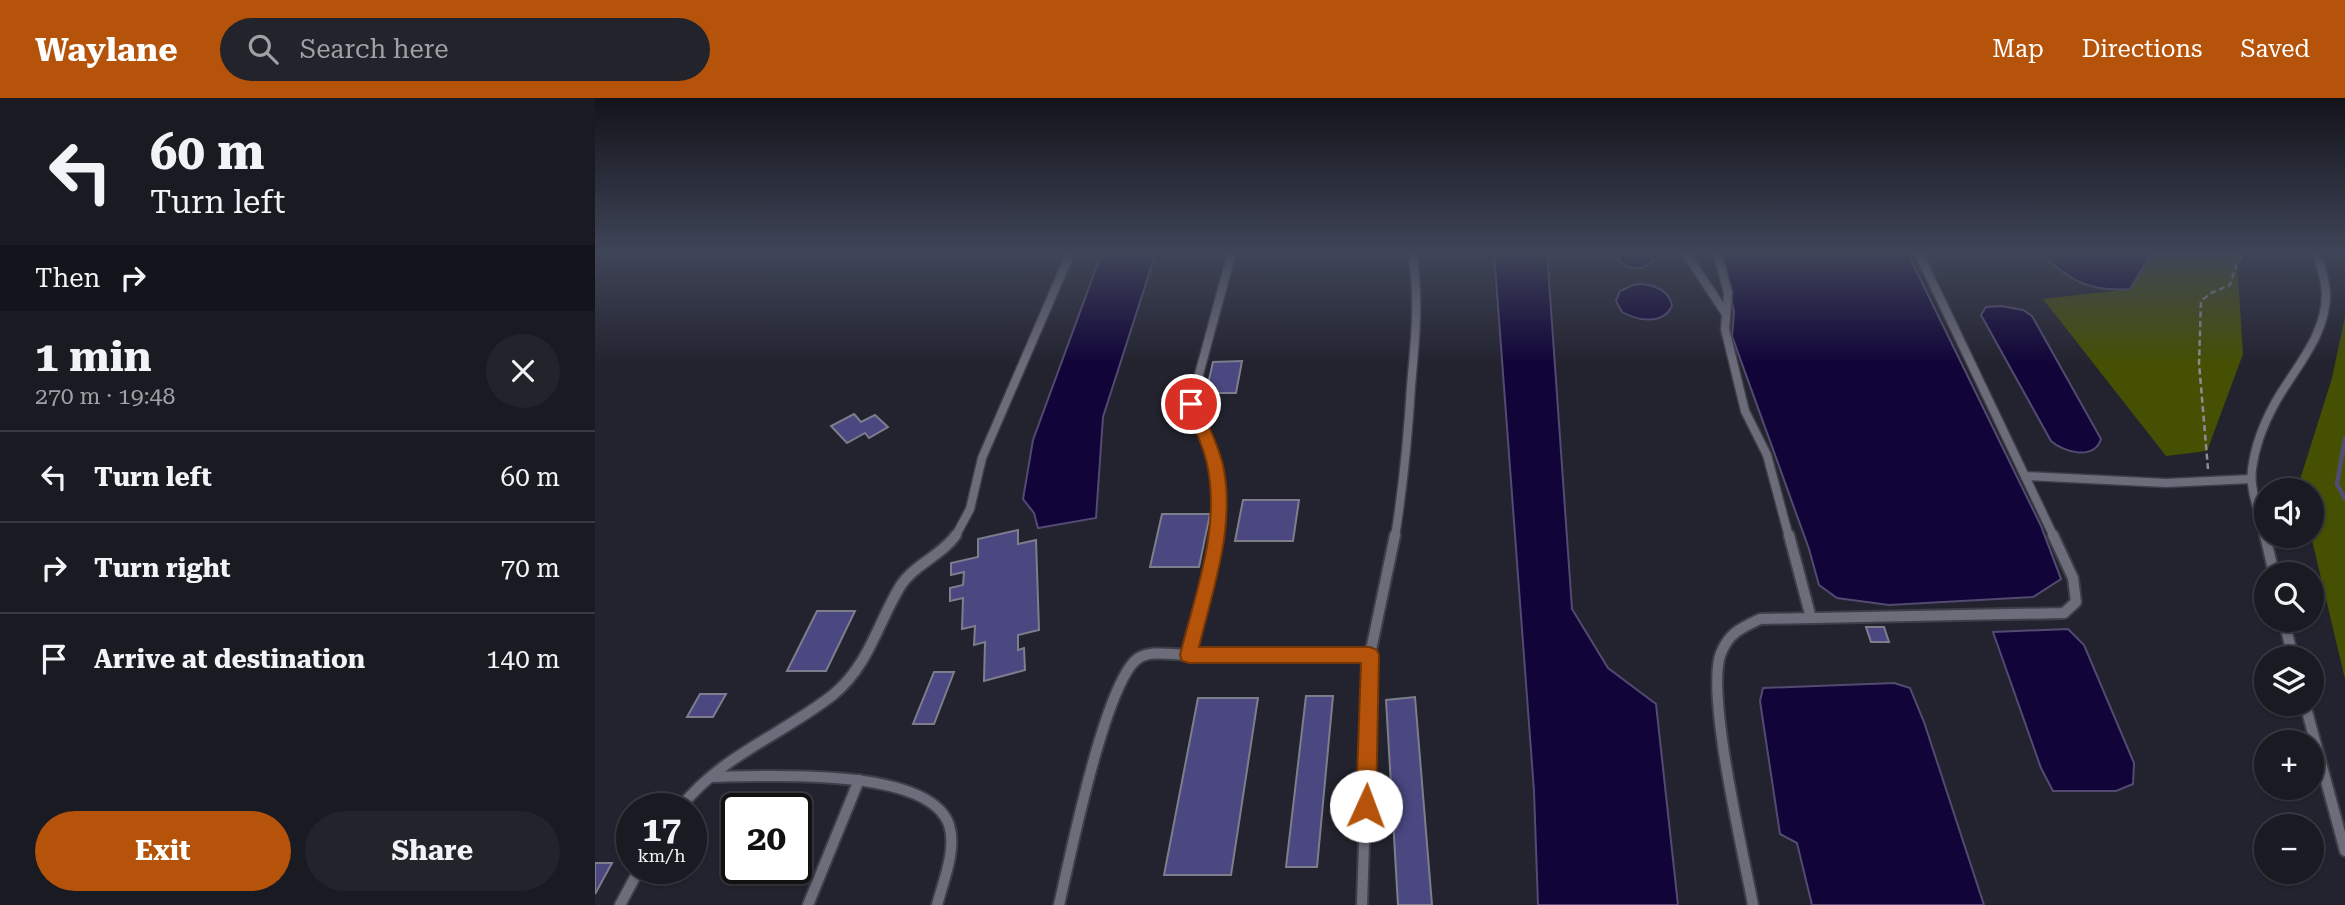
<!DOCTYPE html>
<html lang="en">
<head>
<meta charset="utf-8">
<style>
	:root { --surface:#1a1a23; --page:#23232b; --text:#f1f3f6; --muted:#9fa1a6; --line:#383841; --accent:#b45309 }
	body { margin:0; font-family:"Roboto Serif",serif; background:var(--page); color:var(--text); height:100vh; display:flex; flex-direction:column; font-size:26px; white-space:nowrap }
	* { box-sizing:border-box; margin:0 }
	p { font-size:23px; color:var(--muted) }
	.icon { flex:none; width:38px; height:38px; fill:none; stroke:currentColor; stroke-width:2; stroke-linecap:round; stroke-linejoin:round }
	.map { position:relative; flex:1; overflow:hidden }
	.side { display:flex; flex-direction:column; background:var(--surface); width:595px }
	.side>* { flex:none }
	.hud { background:#1a1a23; color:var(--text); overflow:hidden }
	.tools { position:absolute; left:1659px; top:380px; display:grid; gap:14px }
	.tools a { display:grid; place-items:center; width:70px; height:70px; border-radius:50%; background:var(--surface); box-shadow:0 2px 5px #0004,0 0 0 2px var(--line); font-size:35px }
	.speed { position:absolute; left:21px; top:695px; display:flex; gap:14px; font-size:35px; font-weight:700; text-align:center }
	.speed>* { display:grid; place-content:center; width:91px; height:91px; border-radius:50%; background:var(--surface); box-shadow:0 2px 5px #0004,0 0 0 2px var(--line); line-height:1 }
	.speed small { font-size:18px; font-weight:400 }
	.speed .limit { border:4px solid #111; border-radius:10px; background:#fff; color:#111 }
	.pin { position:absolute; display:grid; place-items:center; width:60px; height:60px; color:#fff; margin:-30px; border:4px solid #fff; border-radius:50%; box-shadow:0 2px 7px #0007 }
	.me { position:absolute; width:77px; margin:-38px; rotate:2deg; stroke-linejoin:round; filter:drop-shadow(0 0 5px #0008) }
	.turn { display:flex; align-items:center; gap:24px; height:147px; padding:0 35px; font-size:32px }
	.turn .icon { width:91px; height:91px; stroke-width:2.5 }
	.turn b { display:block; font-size:49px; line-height:60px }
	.then { display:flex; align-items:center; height:66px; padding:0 35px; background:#0003; gap:14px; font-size:26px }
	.round { display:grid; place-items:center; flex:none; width:74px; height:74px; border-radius:37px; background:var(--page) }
	.head { display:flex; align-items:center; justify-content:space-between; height:119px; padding:0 35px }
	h1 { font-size:42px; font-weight:700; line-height:52px }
	.action { display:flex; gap:14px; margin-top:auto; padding:14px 35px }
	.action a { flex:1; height:80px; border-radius:42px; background:var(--accent); color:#fff; font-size:28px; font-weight:700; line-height:80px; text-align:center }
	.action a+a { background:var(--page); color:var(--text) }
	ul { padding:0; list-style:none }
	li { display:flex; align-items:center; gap:21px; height:91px; padding:0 35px; border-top:2px solid var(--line) }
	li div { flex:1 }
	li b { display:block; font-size:26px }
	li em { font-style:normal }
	header { display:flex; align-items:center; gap:42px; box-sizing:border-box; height:98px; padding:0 35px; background:var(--accent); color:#fff }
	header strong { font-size:33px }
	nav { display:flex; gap:38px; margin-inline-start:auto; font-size:24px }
	.search { width:490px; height:63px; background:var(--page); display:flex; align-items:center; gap:18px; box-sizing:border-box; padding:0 24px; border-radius:38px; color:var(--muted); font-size:26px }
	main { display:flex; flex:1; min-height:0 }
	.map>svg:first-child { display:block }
	.forest { fill:#455002 }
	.water { fill:#100438; stroke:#534a71; stroke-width:2 }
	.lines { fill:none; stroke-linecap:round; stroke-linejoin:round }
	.stream { stroke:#534a71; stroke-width:4.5 }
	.building { fill:#4a4781; stroke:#7d7e8c; stroke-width:2 }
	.service-far1-casing { stroke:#3e3e48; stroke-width:11 }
	.service-casing { stroke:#3e3e48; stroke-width:14 }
	.path { stroke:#8d8d96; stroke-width:2.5; stroke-dasharray:6 3.5; stroke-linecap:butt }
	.service-far1 { stroke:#6c6c7b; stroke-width:8 }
	.service { stroke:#6c6c7b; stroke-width:10 }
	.route { fill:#b45309; stroke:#753606; stroke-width:2 }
</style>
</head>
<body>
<header>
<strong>Waylane</strong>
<div class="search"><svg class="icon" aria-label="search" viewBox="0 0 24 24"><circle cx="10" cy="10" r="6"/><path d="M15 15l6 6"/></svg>Search here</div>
<nav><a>Map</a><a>Directions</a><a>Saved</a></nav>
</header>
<main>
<section class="side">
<div class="hud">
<div class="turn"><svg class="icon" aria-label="left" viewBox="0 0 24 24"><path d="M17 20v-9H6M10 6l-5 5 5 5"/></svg><div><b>60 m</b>Turn left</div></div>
<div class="then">Then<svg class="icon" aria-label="right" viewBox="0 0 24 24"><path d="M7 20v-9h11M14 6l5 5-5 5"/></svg></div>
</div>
<div class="head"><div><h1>1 min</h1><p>270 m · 19:48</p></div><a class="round"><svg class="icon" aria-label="close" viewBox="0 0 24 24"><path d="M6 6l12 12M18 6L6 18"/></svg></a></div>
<ul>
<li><svg class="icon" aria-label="left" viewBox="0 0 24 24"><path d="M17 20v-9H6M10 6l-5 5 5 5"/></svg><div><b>Turn left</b></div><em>60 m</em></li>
<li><svg class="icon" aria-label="right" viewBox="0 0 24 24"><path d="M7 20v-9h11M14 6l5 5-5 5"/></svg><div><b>Turn right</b></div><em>70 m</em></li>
<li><svg class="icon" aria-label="arrive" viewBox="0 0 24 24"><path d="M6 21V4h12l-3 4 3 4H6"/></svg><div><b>Arrive at destination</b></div><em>140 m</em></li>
</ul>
<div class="action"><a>Exit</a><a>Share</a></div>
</section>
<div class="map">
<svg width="1750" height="807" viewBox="0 0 1750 807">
	<rect width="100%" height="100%" fill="#23232f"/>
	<!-- forest -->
	<g class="forest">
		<polygon points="1557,154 1654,154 1642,165 1648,256 1612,353 1571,358 1448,201 1535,191"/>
		<polygon points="1750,218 1750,581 1716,438 1717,392 1706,392 1704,385 1737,280"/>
	</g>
	<!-- water -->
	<g class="water">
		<polygon points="507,154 561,154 508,319 501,420 443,430 439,415 428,401 438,342"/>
		<polygon points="899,154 952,154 977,511 1013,570 1061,606 1083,807 943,807 939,693"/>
		<path d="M1024 154H1054L1058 162C1049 174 1033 172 1023 162Z"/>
		<polygon points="1127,154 1312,154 1446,428 1466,481 1438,499 1294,507 1242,500 1224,487 1214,451 1137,238 1139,214"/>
		<path d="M1443 154H1557L1535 191C1492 194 1475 182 1443 154Z"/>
		<path d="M1048 186C1061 188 1075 193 1077 208 1068 227 1043 223 1027 214L1021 203 1025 193 1038 187Z"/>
		<path d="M1406 208 1428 212 1437 218 1506 341C1499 363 1468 354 1456 343L1386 217 1391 209Z"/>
		<polygon points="1473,531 1489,547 1539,665 1538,686 1521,693 1458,693 1446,670 1398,534"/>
		<polygon points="1299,585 1315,590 1329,624 1389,807 1217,807 1202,745 1185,736 1165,603 1168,590"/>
	</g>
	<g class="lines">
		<!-- stream -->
		<polyline class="stream" points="1750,340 1742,386 1750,401"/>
	</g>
	<!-- building -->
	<g class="building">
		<polygon points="647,263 641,295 611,295 618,264"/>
		<polygon points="259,316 266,324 280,317 293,329 274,340 270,335 252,345 236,328"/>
		<polygon points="648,402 704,402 698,443 640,443"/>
		<polygon points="567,416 615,416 604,469 555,469"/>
		<polygon points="423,432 423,446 441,442 444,532 423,537 423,552 429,550 430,572 389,583 390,544 379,547 380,528 367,531 368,500 355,503 355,490 368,487 369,474 356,477 356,465 383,459 383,441"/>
		<polygon points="222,513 260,513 231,573 192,573"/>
		<polygon points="1271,529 1289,529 1294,544 1276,544"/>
		<polygon points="339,574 359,574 339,626 318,626"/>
		<polygon points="105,596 131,596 118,619 92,619"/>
		<polygon points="711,598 738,598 722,769 691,769"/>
		<polygon points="820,599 837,807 803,807 791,602"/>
		<polygon points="603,600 663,600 636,777 569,777"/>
		<polygon points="0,765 17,765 0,796"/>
	</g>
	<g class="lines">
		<defs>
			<g id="service-far1">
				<polyline points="1090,154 1131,216"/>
				<polyline points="1122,154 1133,195 1130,231 1150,313 1172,357 1194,439"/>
				<polyline points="1323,154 1459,439"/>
				<polyline points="1430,378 1571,385 1656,381"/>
				<polyline points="360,439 375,411 387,360 476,154"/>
				<polyline points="622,439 625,398 620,364 596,306 637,154"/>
				<path d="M800 439C808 389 813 339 816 288 820 243 825 199 817 154"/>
				<path d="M1670 439C1666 417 1654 394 1657 371 1660 348 1669 325 1680 305 1699 271 1732 237 1731 195 1730 181 1726 168 1721 154"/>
			</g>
			<g id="service">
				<polyline points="1194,437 1216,520"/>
				<polyline points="1670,437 1679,476"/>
				<polyline points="1689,522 1698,560"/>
				<polyline points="594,557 775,557 767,807"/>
				<polyline points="775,557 800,437"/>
				<polyline points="1710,606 1750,753"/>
				<path d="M116 679C168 678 334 668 354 727 362 751 348 784 342 807"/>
				<path d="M85 710C125 658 189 636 239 596 274 567 283 524 306 487 319 467 347 457 361 437"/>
				<polyline points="25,807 45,770"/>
				<polyline points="213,807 264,682"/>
				<path d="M464 807C475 759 509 590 541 562 553 551 579 557 594 557L622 437"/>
				<path d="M1158 807C1149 758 1110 594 1126 555 1134 535 1146 530 1165 521L1469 515 1481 504 1478 480 1458 437"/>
			</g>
		</defs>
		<!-- service-far1 casing -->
		<use href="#service-far1" class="service-far1-casing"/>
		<!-- service casing -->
		<use href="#service" class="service-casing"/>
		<!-- path -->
		<polyline class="path" points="1613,371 1604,265 1606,203 1616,195 1635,187 1642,165 1650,154"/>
		<!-- service-far1 -->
		<use href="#service-far1" class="service-far1"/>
		<!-- service -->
		<use href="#service" class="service"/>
	</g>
	<!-- sky -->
	<linearGradient id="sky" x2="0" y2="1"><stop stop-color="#13131a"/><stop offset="0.58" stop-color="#3f4558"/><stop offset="1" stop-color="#3f4558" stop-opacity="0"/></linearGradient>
	<rect width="1750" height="267" fill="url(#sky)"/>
	<!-- route -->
	<path class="route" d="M596 301 604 306C612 325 623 346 628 367 641 428 618 490 604 549H775L782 552 784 557 781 708 778 715 771 717 764 715 761 708 766 565H594L587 563 585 557C600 496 626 430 612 366 608 346 597 325 589 306Z"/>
</svg>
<div class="tools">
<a><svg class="icon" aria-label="sound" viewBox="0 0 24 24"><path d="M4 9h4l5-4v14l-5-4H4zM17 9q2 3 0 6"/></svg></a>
<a><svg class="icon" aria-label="search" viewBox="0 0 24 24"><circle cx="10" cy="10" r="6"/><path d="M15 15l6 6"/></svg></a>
<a><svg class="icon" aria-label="layers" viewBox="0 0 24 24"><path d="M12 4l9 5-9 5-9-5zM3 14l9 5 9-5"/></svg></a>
<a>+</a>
<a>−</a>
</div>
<div class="speed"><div>17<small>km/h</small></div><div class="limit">20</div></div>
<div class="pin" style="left:596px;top:306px;background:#d93025"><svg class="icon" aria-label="arrive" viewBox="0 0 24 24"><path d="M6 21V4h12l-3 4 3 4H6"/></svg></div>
<svg class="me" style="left:771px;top:708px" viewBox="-20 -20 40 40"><circle r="19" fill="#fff"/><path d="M0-13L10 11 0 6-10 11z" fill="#b45309"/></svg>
</div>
</main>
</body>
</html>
